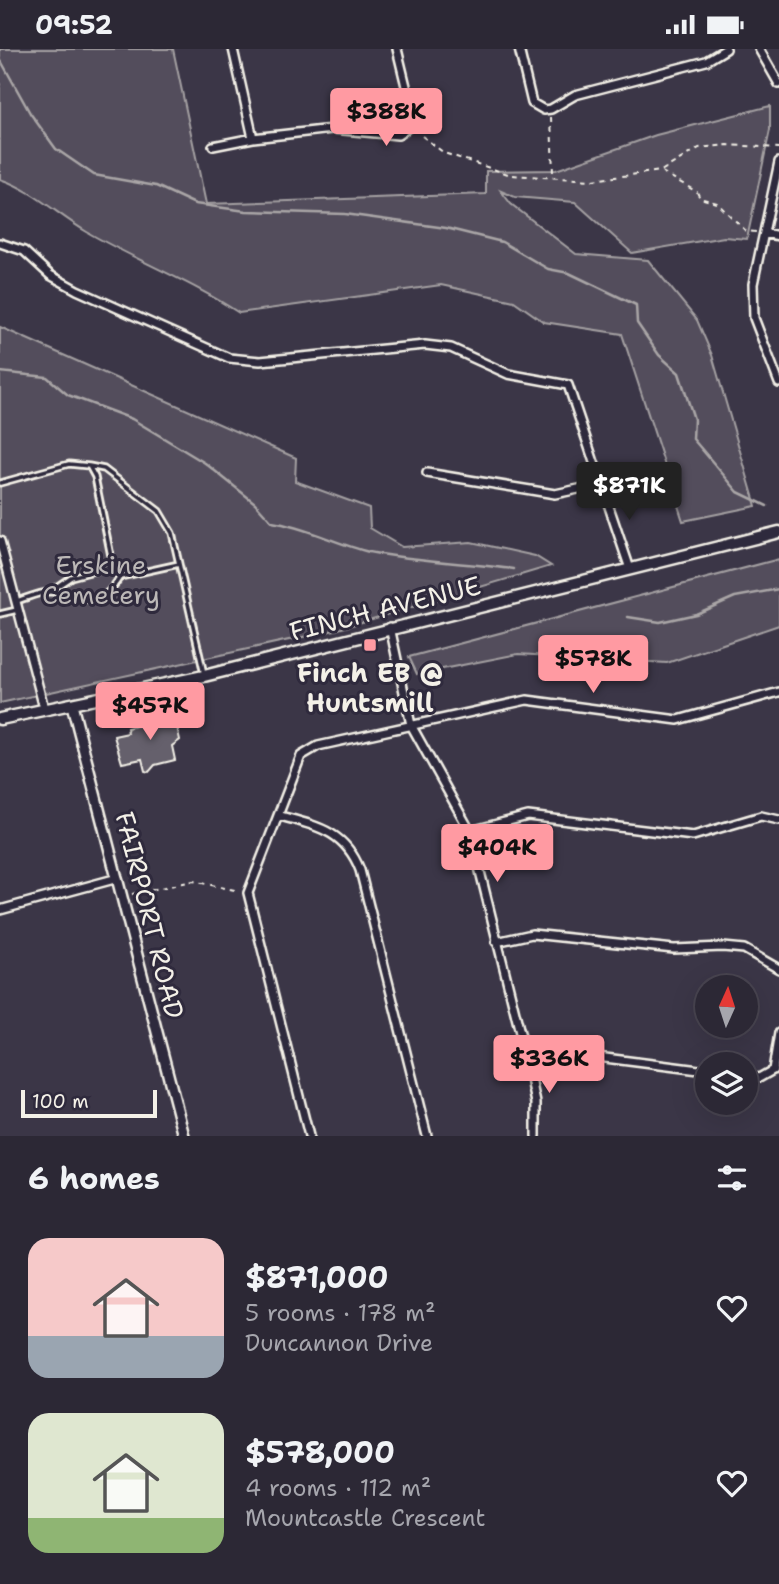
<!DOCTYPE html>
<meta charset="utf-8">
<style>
body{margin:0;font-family:"Shantell Sans",sans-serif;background:#383441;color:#f1f3f6;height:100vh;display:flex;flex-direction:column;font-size:26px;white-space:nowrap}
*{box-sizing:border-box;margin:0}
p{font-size:23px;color:#a6a6ad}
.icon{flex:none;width:38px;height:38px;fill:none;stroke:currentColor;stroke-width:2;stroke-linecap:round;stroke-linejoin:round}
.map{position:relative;height:1087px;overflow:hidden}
.details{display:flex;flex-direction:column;background:#2c2835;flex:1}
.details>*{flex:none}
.needle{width:46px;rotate:3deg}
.fabs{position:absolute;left:695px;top:926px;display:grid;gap:14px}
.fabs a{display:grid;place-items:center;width:63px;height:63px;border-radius:50%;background:#2c2835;box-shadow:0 7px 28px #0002,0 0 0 2px #484450;font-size:35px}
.scale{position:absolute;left:21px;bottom:18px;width:136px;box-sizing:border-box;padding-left:7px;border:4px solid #f4f1e8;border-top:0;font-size:19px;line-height:24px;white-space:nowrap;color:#f4f1e8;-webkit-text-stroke:5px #2f2a3d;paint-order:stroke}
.price{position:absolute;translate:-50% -60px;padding:0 16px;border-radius:7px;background:#ff9aa2;color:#111;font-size:23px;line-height:46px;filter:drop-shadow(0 2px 4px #0008)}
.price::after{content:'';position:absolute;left:50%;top:42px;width:21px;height:16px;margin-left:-10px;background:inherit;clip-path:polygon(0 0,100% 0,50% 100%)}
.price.active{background:#222;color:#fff}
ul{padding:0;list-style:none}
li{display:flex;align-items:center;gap:21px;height:175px;padding:0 28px}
li span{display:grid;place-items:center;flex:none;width:196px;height:140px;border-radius:21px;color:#555}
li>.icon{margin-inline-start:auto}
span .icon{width:84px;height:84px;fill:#fffc;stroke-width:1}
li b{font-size:30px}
h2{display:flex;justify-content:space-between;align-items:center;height:84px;padding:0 28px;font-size:30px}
.status{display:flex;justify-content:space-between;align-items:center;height:49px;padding:0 35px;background:#2c2835;direction:ltr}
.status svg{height:19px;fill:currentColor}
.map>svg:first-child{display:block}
.green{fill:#534e5c;stroke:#a4a0a2;stroke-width:2}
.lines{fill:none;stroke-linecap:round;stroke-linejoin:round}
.stream{stroke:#aaa6a7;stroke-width:2.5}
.building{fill:#65616c;stroke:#f4f1e8;stroke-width:2}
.service-casing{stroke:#f4f1e8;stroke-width:9}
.minor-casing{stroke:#f4f1e8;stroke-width:12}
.tertiary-casing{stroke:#f4f1e8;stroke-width:14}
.secondary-casing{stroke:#f4f1e8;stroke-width:15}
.path{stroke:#f4f1e8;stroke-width:2;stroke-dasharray:5 5;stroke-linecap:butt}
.service{stroke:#2f2a3d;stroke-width:3.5}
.minor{stroke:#2f2a3d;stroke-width:7}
.tertiary{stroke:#2f2a3d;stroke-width:9}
.secondary{stroke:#2f2a3d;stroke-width:10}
.poi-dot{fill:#ff9aa2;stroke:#2f2a3d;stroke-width:2.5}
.labels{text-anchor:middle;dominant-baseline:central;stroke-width:6;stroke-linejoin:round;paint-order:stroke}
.park-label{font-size:26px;fill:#bcb8b7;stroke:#2f2a3d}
.street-label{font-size:26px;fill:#f4f1e8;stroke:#2f2a3d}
.poi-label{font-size:26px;font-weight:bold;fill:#f4f1e8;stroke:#2f2a3d}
</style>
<div class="status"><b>09:52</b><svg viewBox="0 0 49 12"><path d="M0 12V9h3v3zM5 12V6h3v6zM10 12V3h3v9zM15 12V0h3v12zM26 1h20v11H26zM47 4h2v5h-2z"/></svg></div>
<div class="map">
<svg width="779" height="1087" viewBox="0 0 779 1087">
<rect width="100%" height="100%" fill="#3b3647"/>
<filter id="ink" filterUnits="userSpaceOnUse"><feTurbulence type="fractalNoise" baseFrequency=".0143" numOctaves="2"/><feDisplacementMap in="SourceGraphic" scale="14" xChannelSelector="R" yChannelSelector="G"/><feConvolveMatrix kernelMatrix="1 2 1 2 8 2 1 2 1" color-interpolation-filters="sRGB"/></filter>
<g filter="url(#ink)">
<path class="green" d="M0,0H173L206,155L486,145V122L556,121L656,86L770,57V81L747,190L724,188L632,204L575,153L515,148L501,142L511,155L576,205L648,211L697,271L712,306L756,457L683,472L622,285L544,273L514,252L441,236L239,264C191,232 137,212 87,183C58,166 33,141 0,130Z
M0,278L296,409L295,432L369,459L370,479L402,498L471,493L535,507L551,517L335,581L0,654Z
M779,510V576L667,614L518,605L417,625L409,608Z"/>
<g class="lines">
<path class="stream" d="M0,10L30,64L56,100L94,126L156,137L195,155L246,162L345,165L446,179L502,193L548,220L569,224L636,256L637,274L659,306L679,324L694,370L693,390L738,443L767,457
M0,323L47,328L68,346L132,370L205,414L255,454L272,473C306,478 336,495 369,503C416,512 467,514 514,520
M628,568L660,573L696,565L735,548L779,540"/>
</g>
<path class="building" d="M174,664L180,691L172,697L175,711L155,716L149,723L145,722L142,710L122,714L114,687L128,684L127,679L155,673V668Z"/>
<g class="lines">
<defs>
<path id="service" d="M89,417L104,420L159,462L172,484L204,625
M0,434L69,415L89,417L95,428L113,517L71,528L49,543
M113,517L120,528
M17,552C27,549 39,543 49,543C83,542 94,569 120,528L179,515
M0,565L17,561"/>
<path id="minor" d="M233,0L253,89
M519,0L532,54L544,61L551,60L575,46L706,12L726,0
M759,0L779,35
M213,97L253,89L332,80L398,86L410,77L412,62L397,0
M779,113L753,235L754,269L779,334
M764,184L779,187
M0,194L24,202L50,226L77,241L229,309L260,312L425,296L451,299L508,325L568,336L630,520
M427,424L555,445L602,435
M0,492L44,659
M390,578L411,676L470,782L529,1020L536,1054V1087
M280,767C317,777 345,782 360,821L427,1087
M470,782L528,767L693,787L761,767L779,771
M0,861L118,829
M496,893L532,885L674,900L723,898L744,900L779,920
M526,1009L558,1003L707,1022
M746,1027L759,1029L773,1021L779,984
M309,1087L248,844L301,707L318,697L527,651L678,671L779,643"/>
<path id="tertiary" d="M72,656L184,1087"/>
<path id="secondary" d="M0,670L204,627L779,483"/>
</defs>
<use href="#service" class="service-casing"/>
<use href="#minor" class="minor-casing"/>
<use href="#tertiary" class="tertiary-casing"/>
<use href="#secondary" class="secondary-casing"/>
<path class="path" d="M551,68L553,125
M422,87L444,104L511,126L592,131L661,122L699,99L728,96L779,99
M662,123L697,143L700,149L717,154L746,182L756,183
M132,845L193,832L239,842"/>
<use href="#service" class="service"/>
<use href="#minor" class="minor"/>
<use href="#tertiary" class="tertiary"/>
<use href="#secondary" class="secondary"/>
</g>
</g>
<rect class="poi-dot" x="363" y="589" width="14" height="14" rx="3.5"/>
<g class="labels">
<g class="park-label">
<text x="101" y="515">Erskine<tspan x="101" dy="30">Cemetery</tspan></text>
</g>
<g class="street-label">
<text transform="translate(385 559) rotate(-14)">FINCH AVENUE</text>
<text transform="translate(150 866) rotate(76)">FAIRPORT ROAD</text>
</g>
<g class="poi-label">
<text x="370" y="623">Finch EB @<tspan x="370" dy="30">Huntsmill</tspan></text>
</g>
</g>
</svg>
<div class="fabs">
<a><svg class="needle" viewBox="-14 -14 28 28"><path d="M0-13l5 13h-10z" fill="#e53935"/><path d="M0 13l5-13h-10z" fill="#a6a6ad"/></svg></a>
<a><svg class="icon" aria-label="layers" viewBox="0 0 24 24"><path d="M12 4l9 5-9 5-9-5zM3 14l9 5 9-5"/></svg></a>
</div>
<div class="scale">100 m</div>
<b class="price" style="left:386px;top:99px">$388K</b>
<b class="price active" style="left:629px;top:473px">$871K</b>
<b class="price" style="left:593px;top:646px">$578K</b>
<b class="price" style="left:150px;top:693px">$457K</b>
<b class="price" style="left:497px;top:835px">$404K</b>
<b class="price" style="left:549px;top:1046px">$336K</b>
</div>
<section class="details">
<h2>6 homes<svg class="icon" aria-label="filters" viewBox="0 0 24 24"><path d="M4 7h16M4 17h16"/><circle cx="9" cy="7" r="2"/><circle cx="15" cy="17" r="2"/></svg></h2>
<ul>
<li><span style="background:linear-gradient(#f6c9c9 70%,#9aa5b1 0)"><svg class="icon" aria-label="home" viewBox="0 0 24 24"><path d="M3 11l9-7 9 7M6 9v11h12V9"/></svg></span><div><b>$871,000</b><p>5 rooms · 178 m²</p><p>Duncannon Drive</p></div><svg class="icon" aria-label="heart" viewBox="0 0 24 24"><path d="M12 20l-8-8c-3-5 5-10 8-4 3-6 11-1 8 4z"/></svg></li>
<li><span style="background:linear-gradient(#dfe7d0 75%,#8fb573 0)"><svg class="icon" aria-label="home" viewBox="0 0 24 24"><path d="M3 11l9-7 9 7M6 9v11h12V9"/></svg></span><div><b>$578,000</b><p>4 rooms · 112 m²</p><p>Mountcastle Crescent</p></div><svg class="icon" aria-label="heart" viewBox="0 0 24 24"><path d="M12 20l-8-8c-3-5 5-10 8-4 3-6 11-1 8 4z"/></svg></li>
</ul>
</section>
